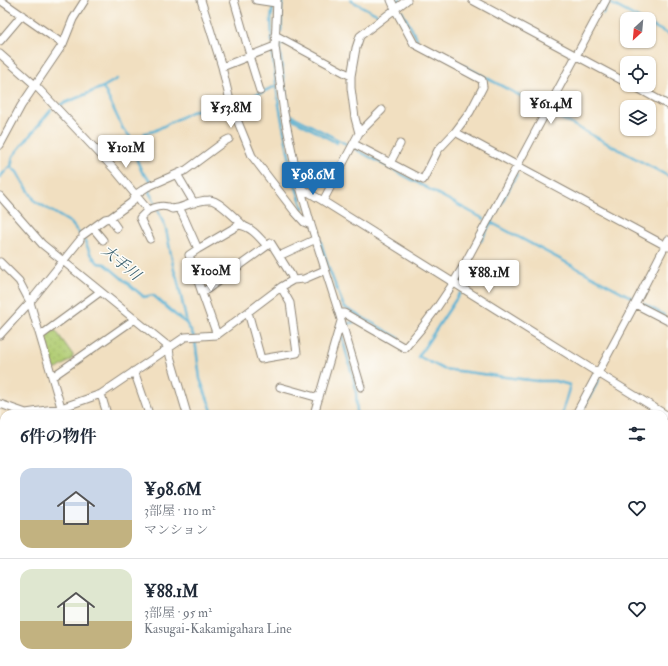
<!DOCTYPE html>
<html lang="ja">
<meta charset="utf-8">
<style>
body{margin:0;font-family:"IM FELL Double Pica","Noto Serif JP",serif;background:#f2f2f3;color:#1f2937;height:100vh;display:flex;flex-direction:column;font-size:15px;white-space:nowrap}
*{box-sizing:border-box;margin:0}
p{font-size:13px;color:#747a83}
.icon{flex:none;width:22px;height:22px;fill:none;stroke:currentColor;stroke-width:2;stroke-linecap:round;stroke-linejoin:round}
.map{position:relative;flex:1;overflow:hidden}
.drawer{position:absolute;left:0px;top:410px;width:668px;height:256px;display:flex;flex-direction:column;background:#fff;border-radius:12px 12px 0 0;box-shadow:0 1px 3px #0004}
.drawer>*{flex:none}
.needle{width:26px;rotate:206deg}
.buttons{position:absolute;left:620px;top:12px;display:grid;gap:8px}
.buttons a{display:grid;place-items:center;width:36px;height:36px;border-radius:8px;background:#fff;box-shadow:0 1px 3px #0004;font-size:20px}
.price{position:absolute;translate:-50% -34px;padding:0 9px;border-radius:4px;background:#fff;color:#222;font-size:13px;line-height:26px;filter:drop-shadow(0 1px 2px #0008)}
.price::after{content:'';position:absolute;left:50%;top:24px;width:12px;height:9px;margin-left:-6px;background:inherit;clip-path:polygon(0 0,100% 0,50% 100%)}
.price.active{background:#1f6fb2;color:#fff}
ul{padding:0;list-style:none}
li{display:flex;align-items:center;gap:12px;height:100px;padding:0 20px}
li+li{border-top:1px solid #e0e1e3}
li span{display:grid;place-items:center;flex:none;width:112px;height:80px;border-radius:12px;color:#555}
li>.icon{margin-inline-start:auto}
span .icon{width:48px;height:48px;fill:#fffc;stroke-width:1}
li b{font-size:17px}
h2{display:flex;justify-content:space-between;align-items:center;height:48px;padding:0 20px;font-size:17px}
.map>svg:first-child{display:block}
.grass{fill:url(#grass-dots);stroke:#6e7c4e}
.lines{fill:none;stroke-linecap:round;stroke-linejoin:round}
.stream{stroke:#56b1d4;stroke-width:2.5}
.minor-casing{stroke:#8e8576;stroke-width:9}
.primary-casing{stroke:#8e8576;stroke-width:13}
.minor{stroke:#fff;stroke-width:7}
.primary{stroke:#fff;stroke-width:11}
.labels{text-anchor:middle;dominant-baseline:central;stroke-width:3;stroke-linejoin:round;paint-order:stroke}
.water-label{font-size:15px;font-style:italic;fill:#3c616f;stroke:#fdfcf7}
</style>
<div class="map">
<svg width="668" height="666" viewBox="0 0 668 666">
<defs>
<pattern id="grass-dots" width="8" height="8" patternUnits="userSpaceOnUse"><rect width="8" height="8" fill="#b0cc72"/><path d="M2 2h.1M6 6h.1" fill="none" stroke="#98af63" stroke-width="1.8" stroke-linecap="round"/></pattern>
</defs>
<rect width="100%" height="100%" fill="#fdfcf7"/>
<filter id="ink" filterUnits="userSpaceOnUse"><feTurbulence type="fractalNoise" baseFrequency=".025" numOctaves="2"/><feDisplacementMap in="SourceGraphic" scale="8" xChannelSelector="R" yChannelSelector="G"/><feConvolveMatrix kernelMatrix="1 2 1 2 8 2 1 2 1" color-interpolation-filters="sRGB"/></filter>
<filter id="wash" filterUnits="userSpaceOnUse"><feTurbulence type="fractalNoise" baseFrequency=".012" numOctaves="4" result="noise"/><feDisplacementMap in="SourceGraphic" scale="16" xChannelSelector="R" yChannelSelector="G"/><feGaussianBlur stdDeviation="0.9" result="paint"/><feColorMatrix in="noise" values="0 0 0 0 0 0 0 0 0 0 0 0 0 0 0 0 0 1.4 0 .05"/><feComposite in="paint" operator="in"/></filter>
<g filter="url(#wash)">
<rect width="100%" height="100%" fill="#f1dfc0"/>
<path class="grass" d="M52,330L56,331L73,355L72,359L57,369L53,368L44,338L46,335Z
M68,662H255V666H64Z"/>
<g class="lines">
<path class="stream" d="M350,0L380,16L389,9L391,6
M395,0L398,2L400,0
M610,3L640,19
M402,11L417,39
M603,14L610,0
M649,24L668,34
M281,31L282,0
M272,42L271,19L273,6
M285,44L283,43L279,46L289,117L337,143
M427,46L543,108
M272,52L278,99L282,121L294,181L303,208
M103,87L107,95L123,129L139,146L136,158L142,172L151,181L149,192L156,204
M234,104L276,86
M58,106L103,87L117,79
M551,113L668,176
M291,115L348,145
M291,129L297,158L305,187
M139,146L145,133L154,131L191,112L196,110H217L230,106
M355,149L484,219
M11,167L13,156L51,110
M0,177L8,168L11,167L17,172L35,201L71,223L85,241L90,253L98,263L105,264L144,297L153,295L179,318L186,323L191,331L195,340L200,379L212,411V414
M308,200L329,269L344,307L399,338
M158,210L166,229L174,270L177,278L186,319V322
M492,223L633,298
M481,241L517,174
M462,285L461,284L460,280L467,267
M644,304L664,315
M347,324L354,322
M341,333L356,389L357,414
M418,357L460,293
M420,357L443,369L537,381H555L570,385L562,414
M580,414L599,380
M0,467V477
M664,471L668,473
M0,489L4,502
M664,579L667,573
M664,627L668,629
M261,662V666
M519,662L526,666"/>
</g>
</g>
<g filter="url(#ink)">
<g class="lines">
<defs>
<path id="minor" d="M0,0L63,44
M201,0L222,67L231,105L252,156L295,212L304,222L311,225
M234,0L250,55V59L260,91
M256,0L276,3
M277,0L275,46L284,113L297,176L311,225L339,313L361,387
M472,0L627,83
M275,35L351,76
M0,41L22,15
M0,54L35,85L115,170L148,210C156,207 164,204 172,209L178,208L182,213L198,249
M222,67L275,46
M632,85L668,105
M455,132L668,247
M359,133L382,110
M354,144L423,180L438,150L455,132L470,112L483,87L482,80L414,44L395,9L391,0
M0,145L21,106L63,44L73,19L85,0
M390,163L400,144
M177,174L194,203
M301,188L323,201L598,373L668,416
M0,196L42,244L169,347L170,356L187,414
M323,201L359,133L355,118L351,88V76L356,48L360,36L407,0
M178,208C188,205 198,200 209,200C218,199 236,219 244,226
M148,210L140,218L150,239
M110,218L117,228
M93,228L103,240
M83,235L105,219L110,218L132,202L135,195L147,187L186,170L225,141L229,139
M279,256L316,239
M0,262L19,281L30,302L63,414
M202,293L271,243L291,275L293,280
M635,304L668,321
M248,312L261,359L297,353L290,303L281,287
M339,313H344L405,348C428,322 447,295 464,265L606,0
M0,335L30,302L80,240
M217,335L202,293L189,255L198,249L239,225C252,227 259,237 267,246
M40,336L100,292
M134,371L149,414
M52,377L135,319
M280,387L319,398
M101,394L107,414
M0,404L26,413L61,408L101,394L185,337L217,335L248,312L281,287L293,280L304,279L325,270
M314,414L341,321
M576,414L635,304L668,240
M664,527L668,529
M664,572L668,564
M650,662L658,666
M267,666V662
M330,666L331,662
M392,666L393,662
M440,666L442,662
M630,666L632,662"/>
<path id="primary" d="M48,666L53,662"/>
</defs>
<use href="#minor" class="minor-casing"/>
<use href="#primary" class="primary-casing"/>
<use href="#minor" class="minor"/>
<use href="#primary" class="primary"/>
</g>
</g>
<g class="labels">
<g class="water-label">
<text transform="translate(121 263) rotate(40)">大手川</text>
</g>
</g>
</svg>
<div class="buttons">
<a><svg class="needle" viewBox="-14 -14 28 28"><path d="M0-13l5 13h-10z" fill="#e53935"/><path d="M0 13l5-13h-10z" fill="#747a83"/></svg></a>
<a><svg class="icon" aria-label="locate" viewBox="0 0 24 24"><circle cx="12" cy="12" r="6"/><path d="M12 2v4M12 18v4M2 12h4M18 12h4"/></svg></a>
<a><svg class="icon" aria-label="layers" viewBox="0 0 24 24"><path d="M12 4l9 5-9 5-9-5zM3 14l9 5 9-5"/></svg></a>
</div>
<b class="price" style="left:551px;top:125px">¥61.4M</b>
<b class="price" style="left:231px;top:129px">¥53.8M</b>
<b class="price" style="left:126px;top:169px">¥101M</b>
<b class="price active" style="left:313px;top:196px">¥98.6M</b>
<b class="price" style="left:211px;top:292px">¥100M</b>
<b class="price" style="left:489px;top:294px">¥88.1M</b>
<section class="drawer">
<h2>6件の物件<svg class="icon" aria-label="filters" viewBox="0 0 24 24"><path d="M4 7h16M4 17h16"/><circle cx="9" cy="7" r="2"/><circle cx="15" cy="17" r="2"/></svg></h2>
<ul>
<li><span style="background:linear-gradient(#c9d6e8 65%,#c2b280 0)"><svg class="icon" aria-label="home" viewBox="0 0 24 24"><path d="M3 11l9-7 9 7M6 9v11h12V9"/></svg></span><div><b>¥98.6M</b><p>3部屋 · 110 m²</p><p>マンション</p></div><svg class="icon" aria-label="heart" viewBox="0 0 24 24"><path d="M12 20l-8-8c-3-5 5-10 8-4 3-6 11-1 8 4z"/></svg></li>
<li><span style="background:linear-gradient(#dfe7d0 65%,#c2b280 0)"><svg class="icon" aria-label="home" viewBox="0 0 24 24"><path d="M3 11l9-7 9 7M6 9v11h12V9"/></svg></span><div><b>¥88.1M</b><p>3部屋 · 95 m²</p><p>Kasugai-Kakamigahara Line</p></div><svg class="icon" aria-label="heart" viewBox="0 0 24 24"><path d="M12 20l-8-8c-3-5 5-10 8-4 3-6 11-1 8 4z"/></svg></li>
</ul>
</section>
</div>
